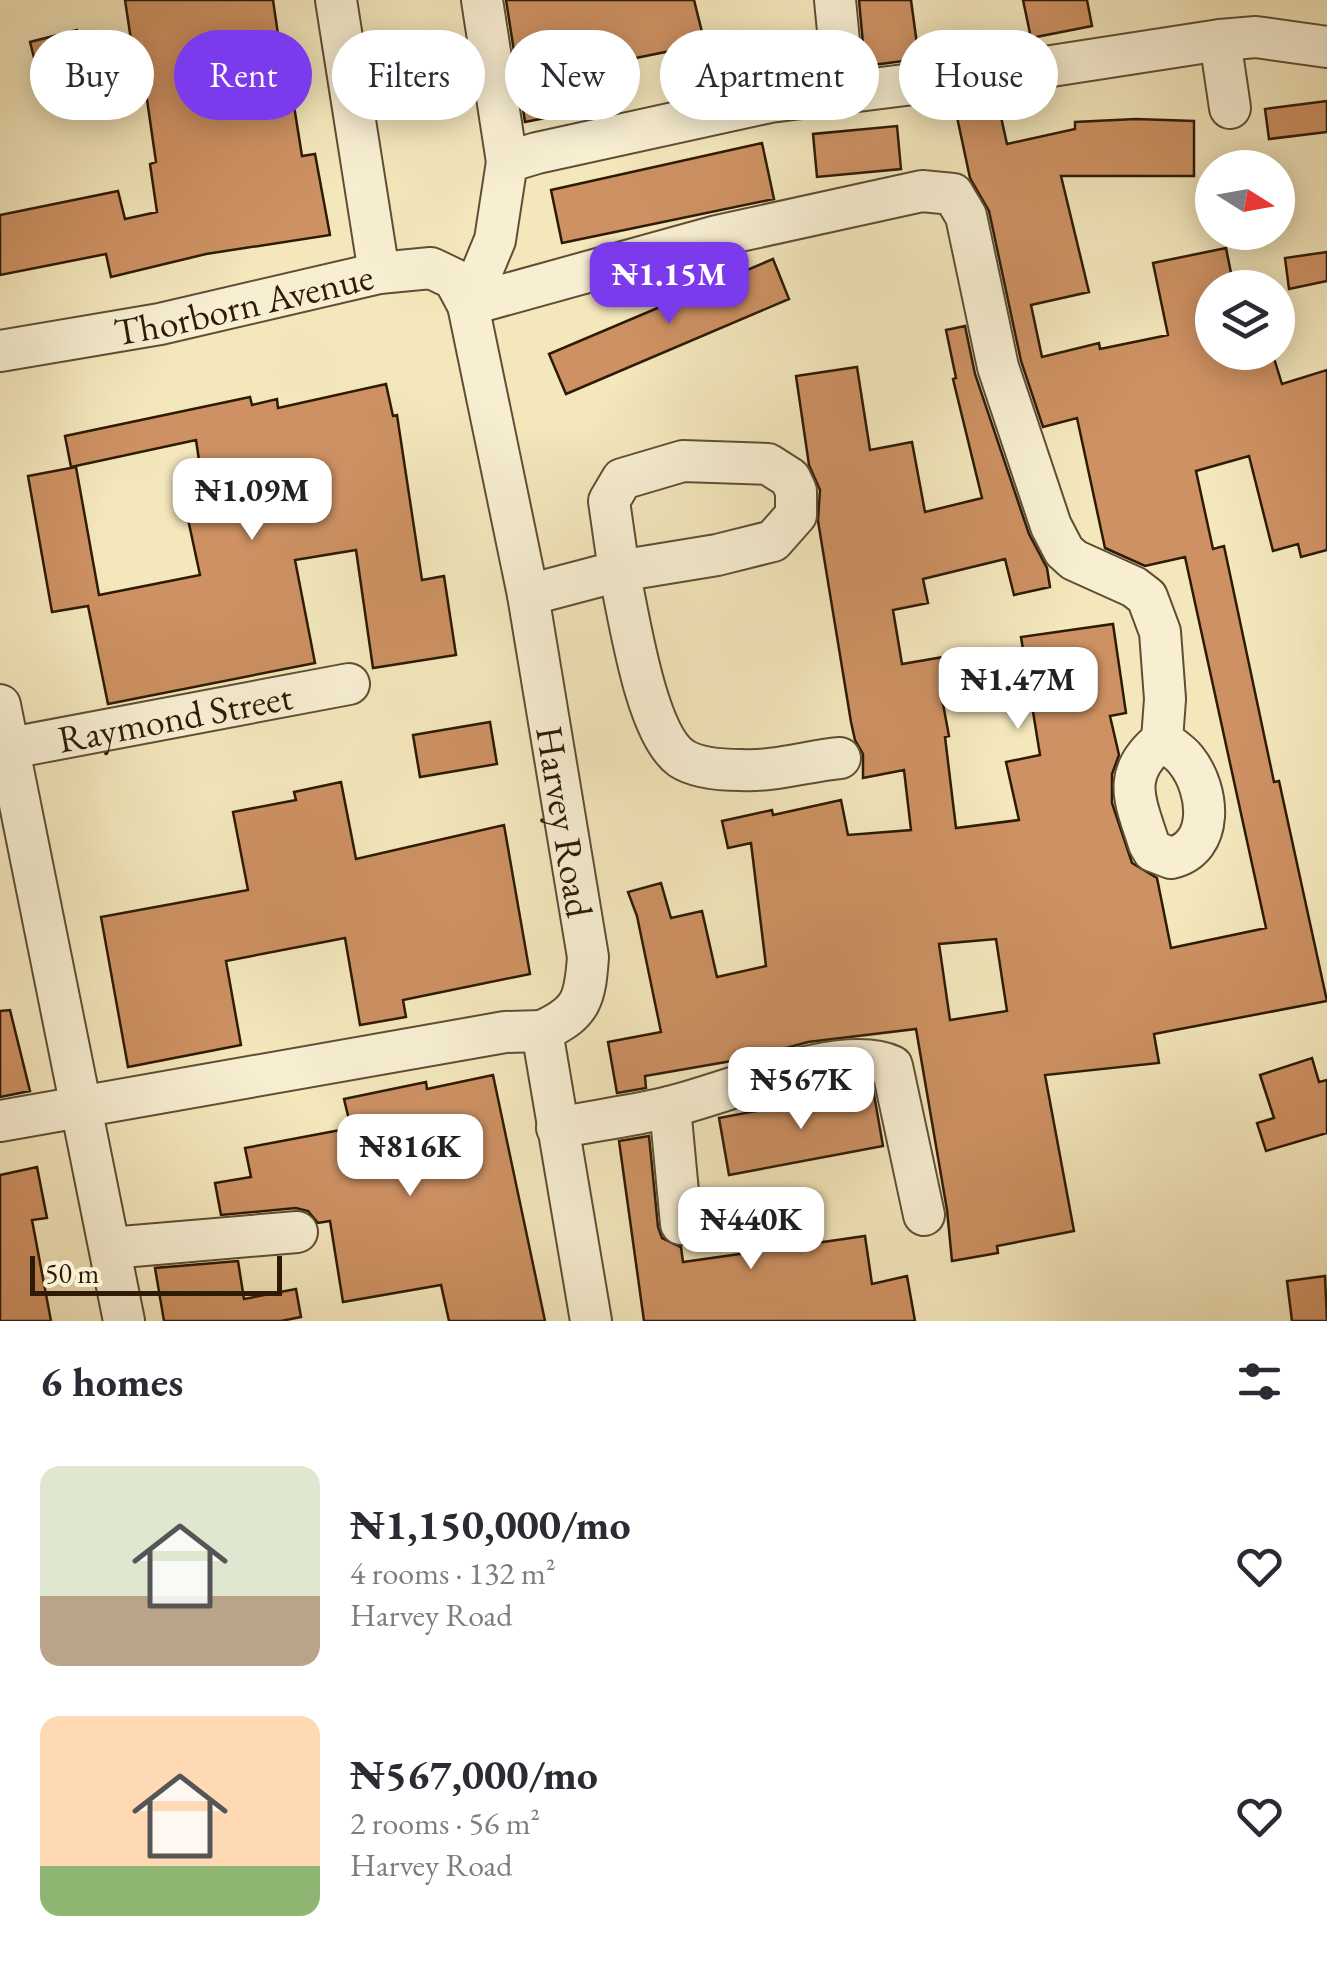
<!DOCTYPE html>
<meta charset="utf-8">
<style>
body{margin:0;font-family:"EB Garamond",serif;background:#f7f7f7;color:#2b2b33;height:100vh;display:flex;flex-direction:column;font-size:38px;white-space:nowrap}
*{box-sizing:border-box;margin:0}
p{font-size:32px;color:#7c7c81}
.icon{flex:none;width:55px;height:55px;fill:none;stroke:currentColor;stroke-width:2;stroke-linecap:round;stroke-linejoin:round}
.map{position:relative;height:1321px;overflow:hidden}
.details{display:flex;flex-direction:column;background:#fff;flex:1}
.details>*{flex:none}
.hud{position:absolute;left:30px;top:30px;width:1268px;height:90px;display:flex;gap:20px}
.needle{width:65px;rotate:101deg}
.fabs{position:absolute;left:1195px;top:150px;display:grid;gap:20px}
.fabs a{display:grid;place-items:center;width:100px;height:100px;border-radius:50%;background:#fff;box-shadow:0 5px 25px #0003;font-size:50px}
.scale{position:absolute;left:30px;bottom:25px;width:252px;box-sizing:border-box;padding-left:10px;border:5px solid #2d1b06;border-top:0;font-size:28px;line-height:35px;white-space:nowrap;color:#2d1b06;-webkit-text-stroke:8px #f8efd3;paint-order:stroke}
.price{position:absolute;translate:-50% -85px;padding:0 22px;border-radius:20px;background:#fff;color:#222;font-size:32px;line-height:65px;filter:drop-shadow(0 2px 5px #0008)}
.price::after{content:'';position:absolute;left:50%;top:60px;width:30px;height:22px;margin-left:-15px;background:inherit;clip-path:polygon(0 0,100% 0,50% 100%)}
.price.on{background:#7c3aed;color:#fff}
ul{padding:0;list-style:none}
li{display:flex;align-items:center;gap:30px;height:250px;padding:0 40px}
li span{display:grid;place-items:center;flex:none;width:280px;height:200px;border-radius:20px;color:#555}
li>.icon{margin-inline-start:auto}
span .icon{width:120px;height:120px;fill:#fffc;stroke-width:1}
li b{font-size:42px}
h2{display:flex;justify-content:space-between;align-items:center;height:120px;padding:0 40px;font-size:42px}
.chip{padding:0 35px;border-radius:45px;background:#fff;box-shadow:0 5px 25px #0003;font-size:35px;line-height:90px}
.chip.on{background:#7c3aed;color:#fff}
.map>svg:first-child{display:block}
.building{fill:#cd9163;stroke:#2d1b06;stroke-width:2.5;fill-rule:evenodd}
.lines{fill:none;stroke-linecap:round;stroke-linejoin:round}
.minor-casing{stroke:#5f4e34;stroke-width:44}
.minor{stroke:#f8efd3;stroke-width:40}
.labels{text-anchor:middle;dominant-baseline:central;stroke-width:8;stroke-linejoin:round;paint-order:stroke}
.street-label{font-size:38px;fill:#2d1b06;stroke:#f8efd3}
</style>
<div class="map">
<svg width="1327" height="1321" viewBox="0 0 1327 1321">
<rect width="100%" height="100%" fill="#f4e7bc"/>
<filter id="stains"><feTurbulence type="fractalNoise" baseFrequency=".002" numOctaves="4"/><feColorMatrix values="0 0 0 0 .2 0 0 0 0 .09 0 0 0 0 .02 0 0 0 .5 -.17"/></filter>
<radialGradient id="worn" r=".72"><stop offset=".6" stop-color="#630" stop-opacity="0"/><stop offset="1" stop-color="#630" stop-opacity=".3"/></radialGradient>
<path class="building" d="M125,0H273L282,62H287L302,156L315,154L330,235L206,254L111,277L106,254L0,275V215L118,191L125,219L157,212L150,164L156,162L143,72L136,73Z
M506,0H694L705,44L621,61L622,66L569,76L575,112L525,122Z
M859,0H911L919,59L865,66Z
M1023,0H1087L1092,26L1031,38Z
M77,30L92,89L45,101L30,42Z
M1327,101V132L1269,139L1265,109Z
M999,108L1007,144L1075,129V122L1136,119L1194,121V176H1061L1089,292L1031,305L1042,357L1099,343L1100,349L1168,335L1153,263L1226,248L1234,288H1212V352H1272L1282,384L1327,370V550L1301,557L1298,544L1273,551L1249,456L1196,471L1213,549L1224,546L1274,782L1279,781L1327,1001L1154,1034L1159,1063L1045,1075L1074,1231L997,1246L998,1253L952,1261L947,1210L916,1029L808,1042L749,1058L645,1076L646,1088L617,1093L608,1042L661,1032L637,916L628,892L661,883L671,918L702,911L717,977L766,966L751,843L728,848L722,821L772,810L773,815L841,800L848,835L911,830L904,770L863,778V754L855,740L851,722L818,521L820,490L809,465L796,376L857,367L870,450L912,442L925,512L982,498L953,379L956,378L946,330L965,326L975,374L1029,534L1047,568L1050,587L1014,595L1005,559L923,579L928,603L893,610L902,664L955,655L961,689L941,693L949,736L945,737L956,828L1019,820L1006,762L1040,755L1021,637L1113,624L1126,713L1110,716L1119,755L1112,774V803L1132,863L1157,878L1171,948L1266,928L1185,557L1145,566L1105,548L1077,418L1043,427L1021,361L989,211L970,178L957,117ZM996,939L1007,1011L950,1020L939,944Z
M897,126L901,169L817,177L813,134Z
M762,143L774,199L562,243L551,190Z
M1327,252V281L1289,289L1285,258Z
M773,259L789,299L566,394L549,354Z
M386,384L393,416L397,415L422,580L444,576L456,655L373,668L356,550L295,560L315,663L108,704L88,606L52,612L28,476L76,467L99,595L200,575L185,505L205,501L196,440L71,467L65,436L250,397L252,405L277,399L278,408Z
M490,722L497,764L420,777L413,735Z
M341,782L356,859L504,825L530,974L403,1000L406,1017L360,1025L345,938L226,961L241,1045L128,1067L101,917L248,890L233,812L296,800L294,792Z
M10,1010L30,1091L0,1097V1011Z
M1312,1058L1319,1082L1327,1080V1133L1266,1151L1257,1123L1274,1118L1260,1075Z
M493,1075L545,1321H449L441,1285L343,1302L330,1221L318,1223L308,1211L296,1208L221,1215L215,1183L251,1177L245,1148L351,1128L344,1099L426,1082L427,1089Z
M873,1089L883,1146L729,1175L719,1118Z
M649,1136L658,1227L662,1238L681,1247L683,1262L865,1236L872,1284L907,1276L915,1321H644L619,1141Z
M37,1167L47,1218L32,1220L51,1321H0V1175Z
M238,1261L244,1299L296,1289L301,1317L281,1321H164L155,1268Z
M1325,1276L1327,1321H1292L1287,1281Z"/>
<g class="lines">
<defs>
<g id="minor">
<path d="M336,0L379,273"/>
<path d="M482,0L507,162"/>
<path d="M835,0L844,93"/>
<path d="M1220,40L1230,108"/>
<path d="M468,305L717,236L922,191L953,194L966,216L998,367L1051,526L1064,551L1074,560L1134,587L1147,597L1160,632L1165,699L1162,740C1120,774 1135,800 1149,844L1153,851L1171,858C1215,848 1210,790 1186,760C1180,752 1170,746 1162,740"/>
<path d="M468,305L495,240L507,162L537,153L770,102L1032,69L1220,40L1256,37L1327,47"/>
<path id="s1" d="M0,351L160,324L379,273L431,268L454,279L468,305L528,595L588,957C585,999 582,1013 542,1031L591,1321"/>
<path d="M528,595L619,571L609,501L622,479L683,461L768,464L790,478L796,491V515L773,541L717,555L619,571C629,615 645,732 681,758C696,768 723,770 741,770C773,772 808,761 840,758"/>
<path d="M0,705L124,1321"/>
<path id="s2" d="M0,750L349,684"/>
<path d="M670,1107L681,1224"/>
<path d="M0,1121L505,1032L542,1031"/>
<path d="M557,1128C593,1121 630,1116 665,1108C720,1096 841,1042 892,1066L924,1215"/>
<path d="M110,1248L297,1232"/>
</g>
</defs>
<use href="#minor" class="minor-casing"/>
<use href="#minor" class="minor"/>
</g>
<g class="labels">
<g class="street-label">
<text stroke="none"><textPath href="#s1" startOffset="248">Thorborn Avenue</textPath></text>
<text stroke="none"><textPath href="#s2" startOffset="178">Raymond Street</textPath></text>
<text stroke="none"><textPath href="#s1" startOffset="1020">Harvey Road</textPath></text>
</g>
</g>
<rect width="100%" height="100%" filter="url(#stains)"/>
<rect width="100%" height="100%" fill="url(#worn)"/>
</svg>
<div class="fabs">
<a><svg class="needle" viewBox="-14 -14 28 28"><path d="M0-13l5 13h-10z" fill="#e53935"/><path d="M0 13l5-13h-10z" fill="#7c7c81"/></svg></a>
<a><svg class="icon" aria-label="layers" viewBox="0 0 24 24"><path d="M12 4l9 5-9 5-9-5zM3 14l9 5 9-5"/></svg></a>
</div>
<div class="scale">50 m</div>
<b class="price on" style="left:669px;top:327px">₦1.15M</b>
<b class="price" style="left:252px;top:543px">₦1.09M</b>
<b class="price" style="left:1018px;top:732px">₦1.47M</b>
<b class="price" style="left:801px;top:1132px">₦567K</b>
<b class="price" style="left:410px;top:1199px">₦816K</b>
<b class="price" style="left:751px;top:1272px">₦440K</b>
<div class="hud">
<a class="chip">Buy</a>
<a class="chip on">Rent</a>
<a class="chip">Filters</a>
<a class="chip">New</a>
<a class="chip">Apartment</a>
<a class="chip">House</a>
</div>
</div>
<section class="details">
<h2>6 homes<svg class="icon" aria-label="filters" viewBox="0 0 24 24"><path d="M4 7h16M4 17h16"/><circle cx="9" cy="7" r="2"/><circle cx="15" cy="17" r="2"/></svg></h2>
<ul>
<li><span style="background:linear-gradient(#dfe7d0 65%,#b9a48a 0)"><svg class="icon" aria-label="home" viewBox="0 0 24 24"><path d="M3 11l9-7 9 7M6 9v11h12V9"/></svg></span><div><b>₦1,150,000/mo</b><p>4 rooms · 132 m²</p><p>Harvey Road</p></div><svg class="icon" aria-label="heart" viewBox="0 0 24 24"><path d="M12 20l-8-8c-3-5 5-10 8-4 3-6 11-1 8 4z"/></svg></li>
<li><span style="background:linear-gradient(#ffd9b3 75%,#8fb573 0)"><svg class="icon" aria-label="home" viewBox="0 0 24 24"><path d="M3 11l9-7 9 7M6 9v11h12V9"/></svg></span><div><b>₦567,000/mo</b><p>2 rooms · 56 m²</p><p>Harvey Road</p></div><svg class="icon" aria-label="heart" viewBox="0 0 24 24"><path d="M12 20l-8-8c-3-5 5-10 8-4 3-6 11-1 8 4z"/></svg></li>
</ul>
</section>
